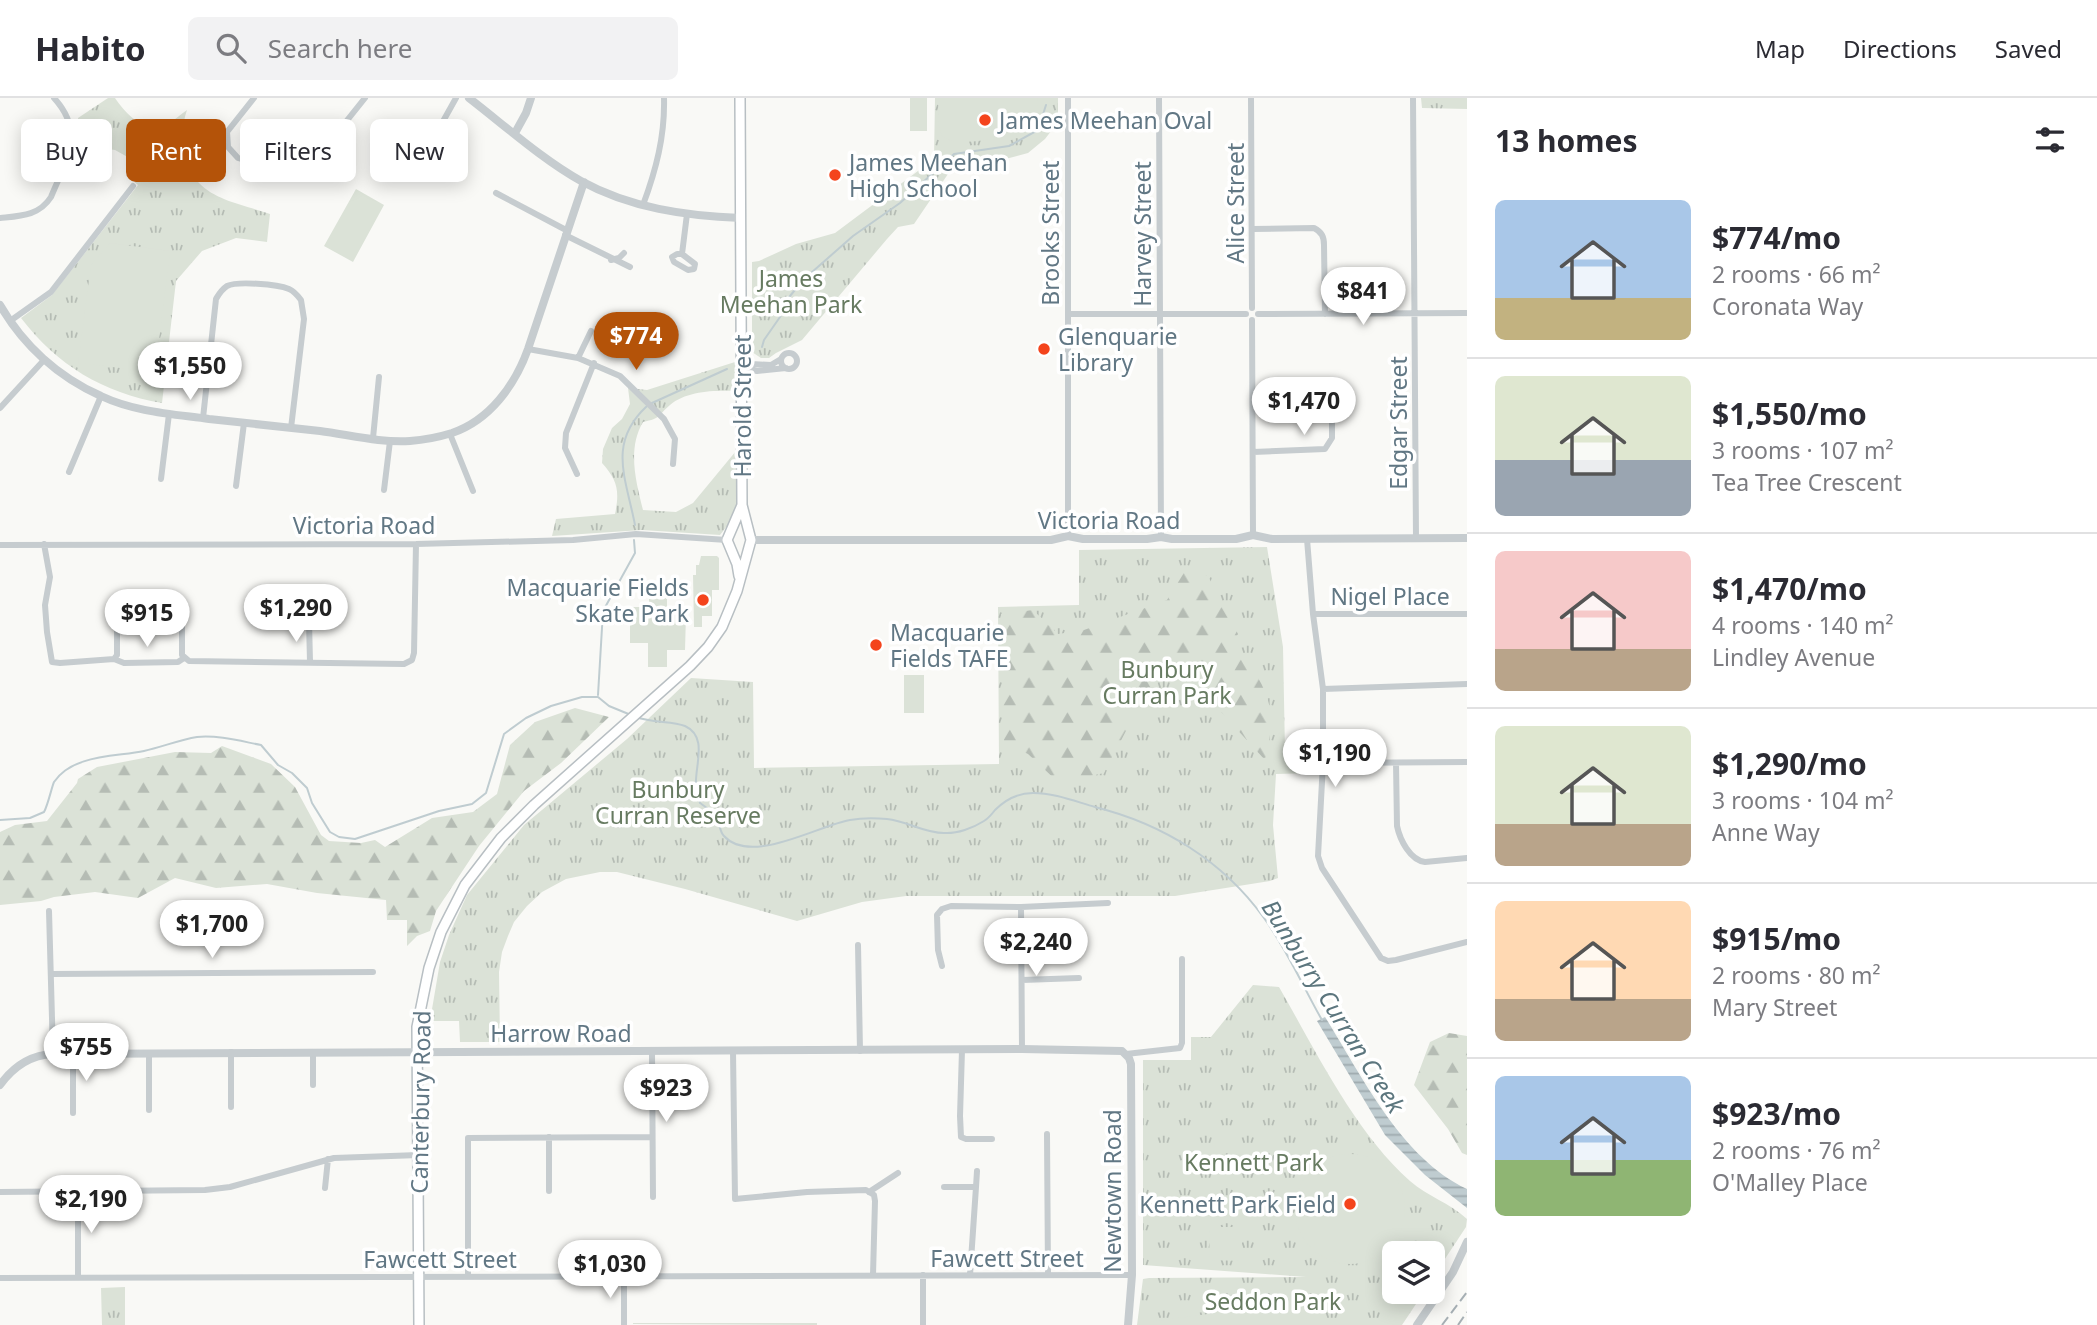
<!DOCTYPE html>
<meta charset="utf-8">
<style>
body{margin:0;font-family:"Noto Sans",sans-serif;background:#f2f2f3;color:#2b2b33;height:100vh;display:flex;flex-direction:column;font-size:26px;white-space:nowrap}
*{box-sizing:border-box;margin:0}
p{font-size:23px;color:#7c7c81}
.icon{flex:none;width:38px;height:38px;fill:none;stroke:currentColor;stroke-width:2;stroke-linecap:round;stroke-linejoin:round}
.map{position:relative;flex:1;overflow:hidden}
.panel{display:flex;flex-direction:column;background:#fff;width:630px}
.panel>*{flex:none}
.banner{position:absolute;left:21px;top:21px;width:665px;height:63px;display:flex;gap:14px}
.fabs{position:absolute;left:1382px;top:1143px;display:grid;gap:14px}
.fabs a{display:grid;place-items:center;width:63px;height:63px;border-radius:10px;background:#fff;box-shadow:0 4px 18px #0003;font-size:35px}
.price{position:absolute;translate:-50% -60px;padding:0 16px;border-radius:24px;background:#fff;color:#222;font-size:23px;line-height:46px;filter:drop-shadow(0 2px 4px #0008)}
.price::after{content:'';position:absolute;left:50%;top:42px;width:21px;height:16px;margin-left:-10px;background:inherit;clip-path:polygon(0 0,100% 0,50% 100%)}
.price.on{background:#b45309;color:#fff}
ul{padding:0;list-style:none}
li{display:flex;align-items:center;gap:21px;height:175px;padding:0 28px}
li+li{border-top:2px solid #e1e1e2}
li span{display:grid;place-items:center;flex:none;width:196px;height:140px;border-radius:10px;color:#555}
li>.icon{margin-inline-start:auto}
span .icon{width:84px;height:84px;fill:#fffc;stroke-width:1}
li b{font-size:30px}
h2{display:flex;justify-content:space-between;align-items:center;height:84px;padding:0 28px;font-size:30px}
.tag{padding:0 24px;border-radius:10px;background:#fff;box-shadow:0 4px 18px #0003;font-size:24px;line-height:63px}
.tag.on{background:#b45309;color:#fff}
header{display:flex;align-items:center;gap:42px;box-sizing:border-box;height:98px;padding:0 35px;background:#fff;border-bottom:2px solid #e1e1e2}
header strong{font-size:33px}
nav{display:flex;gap:38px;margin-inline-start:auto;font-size:24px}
.search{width:490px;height:63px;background:#f2f2f3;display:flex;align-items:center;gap:18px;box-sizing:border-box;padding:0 24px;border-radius:10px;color:#7c7c81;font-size:26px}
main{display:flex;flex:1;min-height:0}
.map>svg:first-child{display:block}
.grass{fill:url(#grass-tufts)}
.forest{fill:url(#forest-firs)}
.pitch{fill:#dbe2d7}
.water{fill:url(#water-rules)}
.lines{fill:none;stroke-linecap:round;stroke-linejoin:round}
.stream{stroke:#bfccd0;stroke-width:2}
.secondary-casing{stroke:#b8bfc3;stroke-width:12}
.minor{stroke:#c6cccf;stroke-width:6}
.tertiary{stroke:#c6cccf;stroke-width:8}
.secondary{stroke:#fff;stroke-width:9}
.rail{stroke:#a6afb4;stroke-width:2;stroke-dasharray:10 5;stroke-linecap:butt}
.poi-dot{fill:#f4441c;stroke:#fff;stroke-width:2.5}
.labels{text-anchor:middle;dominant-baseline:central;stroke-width:7;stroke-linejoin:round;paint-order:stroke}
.poi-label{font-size:23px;fill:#617784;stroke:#fff;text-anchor:start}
.street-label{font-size:23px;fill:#617784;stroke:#fff}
.park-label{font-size:23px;fill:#677b61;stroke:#fff}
.water-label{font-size:24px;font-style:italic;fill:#5c767e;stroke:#fff}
</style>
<header>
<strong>Habito</strong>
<div class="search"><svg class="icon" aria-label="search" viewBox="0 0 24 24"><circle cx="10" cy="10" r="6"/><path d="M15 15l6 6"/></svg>Search here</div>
<nav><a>Map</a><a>Directions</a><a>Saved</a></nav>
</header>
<main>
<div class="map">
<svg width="1467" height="1227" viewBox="0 0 1467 1227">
<defs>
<pattern id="grass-tufts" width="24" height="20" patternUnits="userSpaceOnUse" patternTransform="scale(1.75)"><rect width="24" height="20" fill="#dbe2d7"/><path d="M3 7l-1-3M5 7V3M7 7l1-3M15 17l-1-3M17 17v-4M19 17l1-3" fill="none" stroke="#b5bcb4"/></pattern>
<pattern id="forest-firs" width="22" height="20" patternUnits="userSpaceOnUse" patternTransform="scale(1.75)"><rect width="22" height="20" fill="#dbe2d7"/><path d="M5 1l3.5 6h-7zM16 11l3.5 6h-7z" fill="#b5bcb4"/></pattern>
<pattern id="water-rules" width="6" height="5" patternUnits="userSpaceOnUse" patternTransform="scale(1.75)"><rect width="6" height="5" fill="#bfccd0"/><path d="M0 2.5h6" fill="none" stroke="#9faaae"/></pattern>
</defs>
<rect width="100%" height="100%" fill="#f9f9f6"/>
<path class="grass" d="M108,0H115C125,15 142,33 162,28C170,26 180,17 187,12C179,34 182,67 199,85C216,103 248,108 270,116L267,144L236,140L202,153L176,183L162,305C103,295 57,267 21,220L52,197L138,87L132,82L142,67L115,52L79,47L78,20Z
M935,0H1058V24L1045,41L1028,55L948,76L914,126L898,129L887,141L802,242L776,255L769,260H761L752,254V164L759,163L796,146L835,135L934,61Z
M1421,0H1467V11L1422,10Z
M735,264V293C715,292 686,293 670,307C657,318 662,320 643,324C627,351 636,384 643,412L676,414L693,405L736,353L738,414L720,437L642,432L552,438L556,421L615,416C620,392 617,382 602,365L603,351L612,330L622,321L630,306L628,290L647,292Z
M1267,449L1283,549L1285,654H1317L1316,675L1276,676L1273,727L1278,780L1270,783L1175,798H906L862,804L797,823L685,791L617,774H600L566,781L542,794L527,808L514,824L508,838L502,854L499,874L500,944H460L459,923H430L440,864L449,837L467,797L524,727L627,641L691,580L753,584L754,670L999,666L998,509L1079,507V452Z
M1253,887L1279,889C1316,953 1354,1033 1410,1083C1428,1099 1449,1104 1467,1121L1466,1129L1433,1179V1155H1395V1194H1424L1402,1227H1137L1143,1181L1149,1180L1306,1179L1143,1167V962H1191V939H1211Z
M125,1189V1227H102L101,1190Z
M817,1225V1227L633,1226V1225Z"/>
<path class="forest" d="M1187,470L1208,478L1238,536L1232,546C1253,568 1274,598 1271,629C1270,640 1267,651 1265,662L1200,591L1180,566L1166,571L1140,606L1104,675L1059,685L1028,656L1004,644L1001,516L1033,512L1058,536L1084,532L1167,502Z
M575,610L609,619L561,665L524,693L479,748L436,813L430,833L417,838L407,848V822H387L386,802L317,795L267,786L216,790L175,780L138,800L95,794L54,799L41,803L0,807V734L15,727L47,723L77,685L78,681L97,669L175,654L211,655L222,648L271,666L295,689L321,737L329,743L361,745L375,742L385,749L432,720L473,714L497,696L510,647L535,624Z
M1449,935L1467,938V1057L1462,1055L1448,1031L1414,987L1430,944Z"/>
<path class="pitch" d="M910,0H927V33H910Z
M938,0H1038C1038,13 1031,27 1020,34C1008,40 965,46 952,43C949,42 945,39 942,38L939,29Z
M356,91L384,107L353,164L324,148Z
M110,145L170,153L155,274L78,265L91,167Z
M701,458H717L719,460V492H712V518H702V529H694L693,477H696V467H699Z
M649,497H667V516L686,517L685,552H667V569H648V545H630V509H649Z
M904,577H924V615H904Z
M1295 1111a55 55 0 1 1 110 0a55 55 0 1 1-110 0Z
M1210,1129H1242V1163L1209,1162Z
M1304,1203L1307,1227H1149V1224Z"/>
<path class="water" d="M1325,919C1362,978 1401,1060 1467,1091V1110L1425,1077L1385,1037L1317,923Z"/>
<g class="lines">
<path class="stream" d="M762,249L764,242L780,219L790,198L803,182L853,138L900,105L954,56L1009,48L1038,32L1046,7
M652,305L727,271
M635,427C626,380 607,345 647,308
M598,597L603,513L635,455L634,442
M636,619C652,625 672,623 685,628C709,639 694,669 696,689C696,694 699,700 700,705C707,710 715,715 718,723C720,728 720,734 724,738C751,768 819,727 850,722C861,720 876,720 887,721C907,723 924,735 944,735C957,736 973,730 984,723C989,720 992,716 995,712C1006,701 1018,695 1033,695C1054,695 1074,703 1095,709C1163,726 1223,763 1264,820C1287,851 1303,889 1322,922
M0,722L30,720L44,714C48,707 52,688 54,684C73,656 116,659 144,653C162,649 179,642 197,639C218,637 240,643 261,647L278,667L292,675L307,690L312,705L330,734L339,739L355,741L439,713L472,706L486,695L504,636L526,620L551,608L582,599H598L609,608L631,617"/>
<defs>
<path id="secondary" d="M739,478L737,466L727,442L742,407
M419,1227L417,929L429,870L441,834L465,787L501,740L534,707L690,568L708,549L722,529L737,493L751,442L742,407L740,0"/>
</defs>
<use href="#secondary" class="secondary-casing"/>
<path class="minor" d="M254,0L227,34L228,49L238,60L294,77L309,70L365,0
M1068,0V438
M1159,0L1161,439
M1251,0L1252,210
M1413,0L1416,441
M427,52L456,0
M496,95L566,132
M643,107C656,72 665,38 664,0
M0,120C20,118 39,118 51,99C66,62 86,35 54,0
M1253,131L1314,130C1322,134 1324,139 1324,147L1325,216
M565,137L630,169
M677,156H682L695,166L694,171L688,172L674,164L672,159Z
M682,156L687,116
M611,162L619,160L624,155
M1068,216H1246
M1258,216L1467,215
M1252,222L1253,437
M10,223L51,194L133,88
M528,251L578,260L620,278L664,321L675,341L673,366
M781 263a8 8 0 1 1 16 0a8 8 0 1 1-16 0Z
M742,256L751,266L771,267L781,261
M578,260L591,233
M741,269L757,273L786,270
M0,310L44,262
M203,320L216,201C219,196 221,192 227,188C237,183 277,186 289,191C294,193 298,198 301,202L304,221L291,330
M450,336L473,393
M373,340L379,279
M1253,354L1325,351L1332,340V302
M69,374L101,298
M577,376L565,350L566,335L594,265
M161,381L169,316
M236,388L244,325
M384,392L390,343
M1307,441L1313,516L1323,591V665L1318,758L1322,770L1381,860L1388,863L1396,862L1467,844
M44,446L50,479L45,507L47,534L52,564L60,565L114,561L124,565L178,564L184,560
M0,447L416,446L573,442L636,436L727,442
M1313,516H1467
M182,517V557L189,563L404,566L412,562L414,555L416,446
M301,518L309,523L310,564
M114,561L117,557V517
M1323,591L1467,586
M1323,665L1467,664
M1396,665L1397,728C1400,742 1410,762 1425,764L1467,760
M1021,809L1022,951
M49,813L53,956
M858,847L860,953
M942,868L938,852L937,817L942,811L951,808L1021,809L1108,805
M51,876L373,874
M1022,882L1079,880
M962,952L960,1018L961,1039L966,1041H992
M733,953L735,1101L807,1094L866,1092L874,1097L875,1103L873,1177
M313,954V987
M652,954L653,1099
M149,955V1012
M73,956V1015
M1126,956L1180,950L1182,945V861
M231,1009V954
M1047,1036L1048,1177
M944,1089H976L970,1177
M976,1089L977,1073
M325,1090L328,1061
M549,1093V1039
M0,1094L205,1092L230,1089L334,1060L419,1057
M869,1094L898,1075
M624,1178V1227
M468,1179V1040L652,1039
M0,1180L1132,1177
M78,1180V1094
M923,1227V1177"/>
<path class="tertiary" d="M469,0C504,27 543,62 581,83C630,110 686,118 741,120
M515,35L526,15L531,0
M0,207C23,247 58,279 101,298C135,314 172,316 209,321C246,325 283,329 320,333C350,337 381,345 410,343C424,342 439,339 452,335C490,322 515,287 528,251L584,84
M751,442H1051L1068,438L1083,441H1147L1161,439L1172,441H1236L1253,437L1272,441L1467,440
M0,987C13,969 30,957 53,956L1022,951L1122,953L1129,960L1131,966L1132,1177L1128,1227
M1417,1227L1453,1174L1467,1144"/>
<use href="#secondary" class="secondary"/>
<path class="rail" d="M1442,1227L1467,1194
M1458,1227L1467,1214"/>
</g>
<g class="poi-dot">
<circle cx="985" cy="22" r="7"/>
<circle cx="835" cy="77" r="7"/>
<circle cx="1044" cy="251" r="7"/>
<circle cx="703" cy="502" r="7"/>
<circle cx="876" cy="547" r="7"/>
<circle cx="1350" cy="1106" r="7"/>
</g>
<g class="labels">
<g class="poi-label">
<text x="999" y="22">James Meehan Oval</text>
<text x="849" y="64">James Meehan<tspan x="849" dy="26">High School</tspan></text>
<text x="1058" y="238">Glenquarie<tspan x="1058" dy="26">Library</tspan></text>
<text x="689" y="489" text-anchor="end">Macquarie Fields<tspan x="689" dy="26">Skate Park</tspan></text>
<text x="890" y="534">Macquarie<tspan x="890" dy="26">Fields TAFE</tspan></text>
<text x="1336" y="1106" text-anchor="end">Kennett Park Field</text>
</g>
<g class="street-label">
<text transform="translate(1235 105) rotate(-90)">Alice Street</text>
<text transform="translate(1050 135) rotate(-90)">Brooks Street</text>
<text transform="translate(1142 136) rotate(-90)">Harvey Street</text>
<text transform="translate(742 308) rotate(-90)">Harold Street</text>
<text transform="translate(1398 325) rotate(-90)">Edgar Street</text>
<text x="1109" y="422">Victoria Road</text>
<text x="364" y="427">Victoria Road</text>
<text x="1390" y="498">Nigel Place</text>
<text x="561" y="935">Harrow Road</text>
<text transform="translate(420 1004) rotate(-89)">Canterbury Road</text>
<text transform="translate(1112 1093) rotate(-90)">Newtown Road</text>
<text x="1007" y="1160">Fawcett Street</text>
<text x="440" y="1161">Fawcett Street</text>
</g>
<g class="park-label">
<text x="791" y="180">James<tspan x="791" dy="26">Meehan Park</tspan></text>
<text x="1167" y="571">Bunbury<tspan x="1167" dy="26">Curran Park</tspan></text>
<text x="678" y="691">Bunbury<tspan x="678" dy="26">Curran Reserve</tspan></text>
<text x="1254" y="1064">Kennett Park</text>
<text x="1273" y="1203">Seddon Park</text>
</g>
<g class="water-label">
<text transform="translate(1334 908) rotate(58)">Bunburry Curran Creek</text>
</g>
</g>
</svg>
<div class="fabs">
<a><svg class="icon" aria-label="layers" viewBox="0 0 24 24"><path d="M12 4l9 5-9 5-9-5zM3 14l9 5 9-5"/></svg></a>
</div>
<b class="price" style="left:1363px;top:229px">$841</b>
<b class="price on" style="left:636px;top:274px">$774</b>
<b class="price" style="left:190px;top:304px">$1,550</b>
<b class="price" style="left:1304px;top:339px">$1,470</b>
<b class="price" style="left:296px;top:546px">$1,290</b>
<b class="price" style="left:147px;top:551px">$915</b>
<b class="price" style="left:1335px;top:691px">$1,190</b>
<b class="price" style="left:212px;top:862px">$1,700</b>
<b class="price" style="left:1036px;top:880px">$2,240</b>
<b class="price" style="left:86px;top:985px">$755</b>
<b class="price" style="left:666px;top:1026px">$923</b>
<b class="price" style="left:91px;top:1137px">$2,190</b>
<b class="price" style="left:610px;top:1202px">$1,030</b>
<div class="banner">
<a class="tag">Buy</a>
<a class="tag on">Rent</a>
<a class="tag">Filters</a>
<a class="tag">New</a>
</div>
</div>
<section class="panel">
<h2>13 homes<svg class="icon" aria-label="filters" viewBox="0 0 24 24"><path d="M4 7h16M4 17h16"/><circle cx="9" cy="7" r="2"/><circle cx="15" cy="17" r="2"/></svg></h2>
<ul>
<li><span style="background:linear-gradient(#a9c7e8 70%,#c2b280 0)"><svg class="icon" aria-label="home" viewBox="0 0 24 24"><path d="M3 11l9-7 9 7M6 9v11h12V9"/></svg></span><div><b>$774/mo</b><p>2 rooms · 66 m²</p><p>Coronata Way</p></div></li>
<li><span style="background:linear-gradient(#dfe7d0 60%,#9aa5b1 0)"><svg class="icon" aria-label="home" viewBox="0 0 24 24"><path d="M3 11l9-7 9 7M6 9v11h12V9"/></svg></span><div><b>$1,550/mo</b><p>3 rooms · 107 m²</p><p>Tea Tree Crescent</p></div></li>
<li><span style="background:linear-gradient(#f6c9c9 70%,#b9a48a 0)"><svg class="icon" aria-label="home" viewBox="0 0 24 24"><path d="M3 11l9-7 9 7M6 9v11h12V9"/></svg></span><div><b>$1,470/mo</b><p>4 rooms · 140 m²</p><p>Lindley Avenue</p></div></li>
<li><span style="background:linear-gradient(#dfe7d0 70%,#b9a48a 0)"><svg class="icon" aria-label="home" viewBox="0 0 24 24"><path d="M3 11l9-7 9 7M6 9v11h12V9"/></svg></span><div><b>$1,290/mo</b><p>3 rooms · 104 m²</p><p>Anne Way</p></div></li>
<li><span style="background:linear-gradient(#ffd9b3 70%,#b9a48a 0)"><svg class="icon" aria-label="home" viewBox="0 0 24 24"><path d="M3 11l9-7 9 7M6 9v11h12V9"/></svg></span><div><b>$915/mo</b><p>2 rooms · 80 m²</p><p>Mary Street</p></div></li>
<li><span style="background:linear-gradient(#a9c7e8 60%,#8fb573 0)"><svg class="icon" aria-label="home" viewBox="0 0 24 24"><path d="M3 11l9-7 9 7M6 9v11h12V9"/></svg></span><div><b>$923/mo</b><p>2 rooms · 76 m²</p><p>O'Malley Place</p></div></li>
</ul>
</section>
</main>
